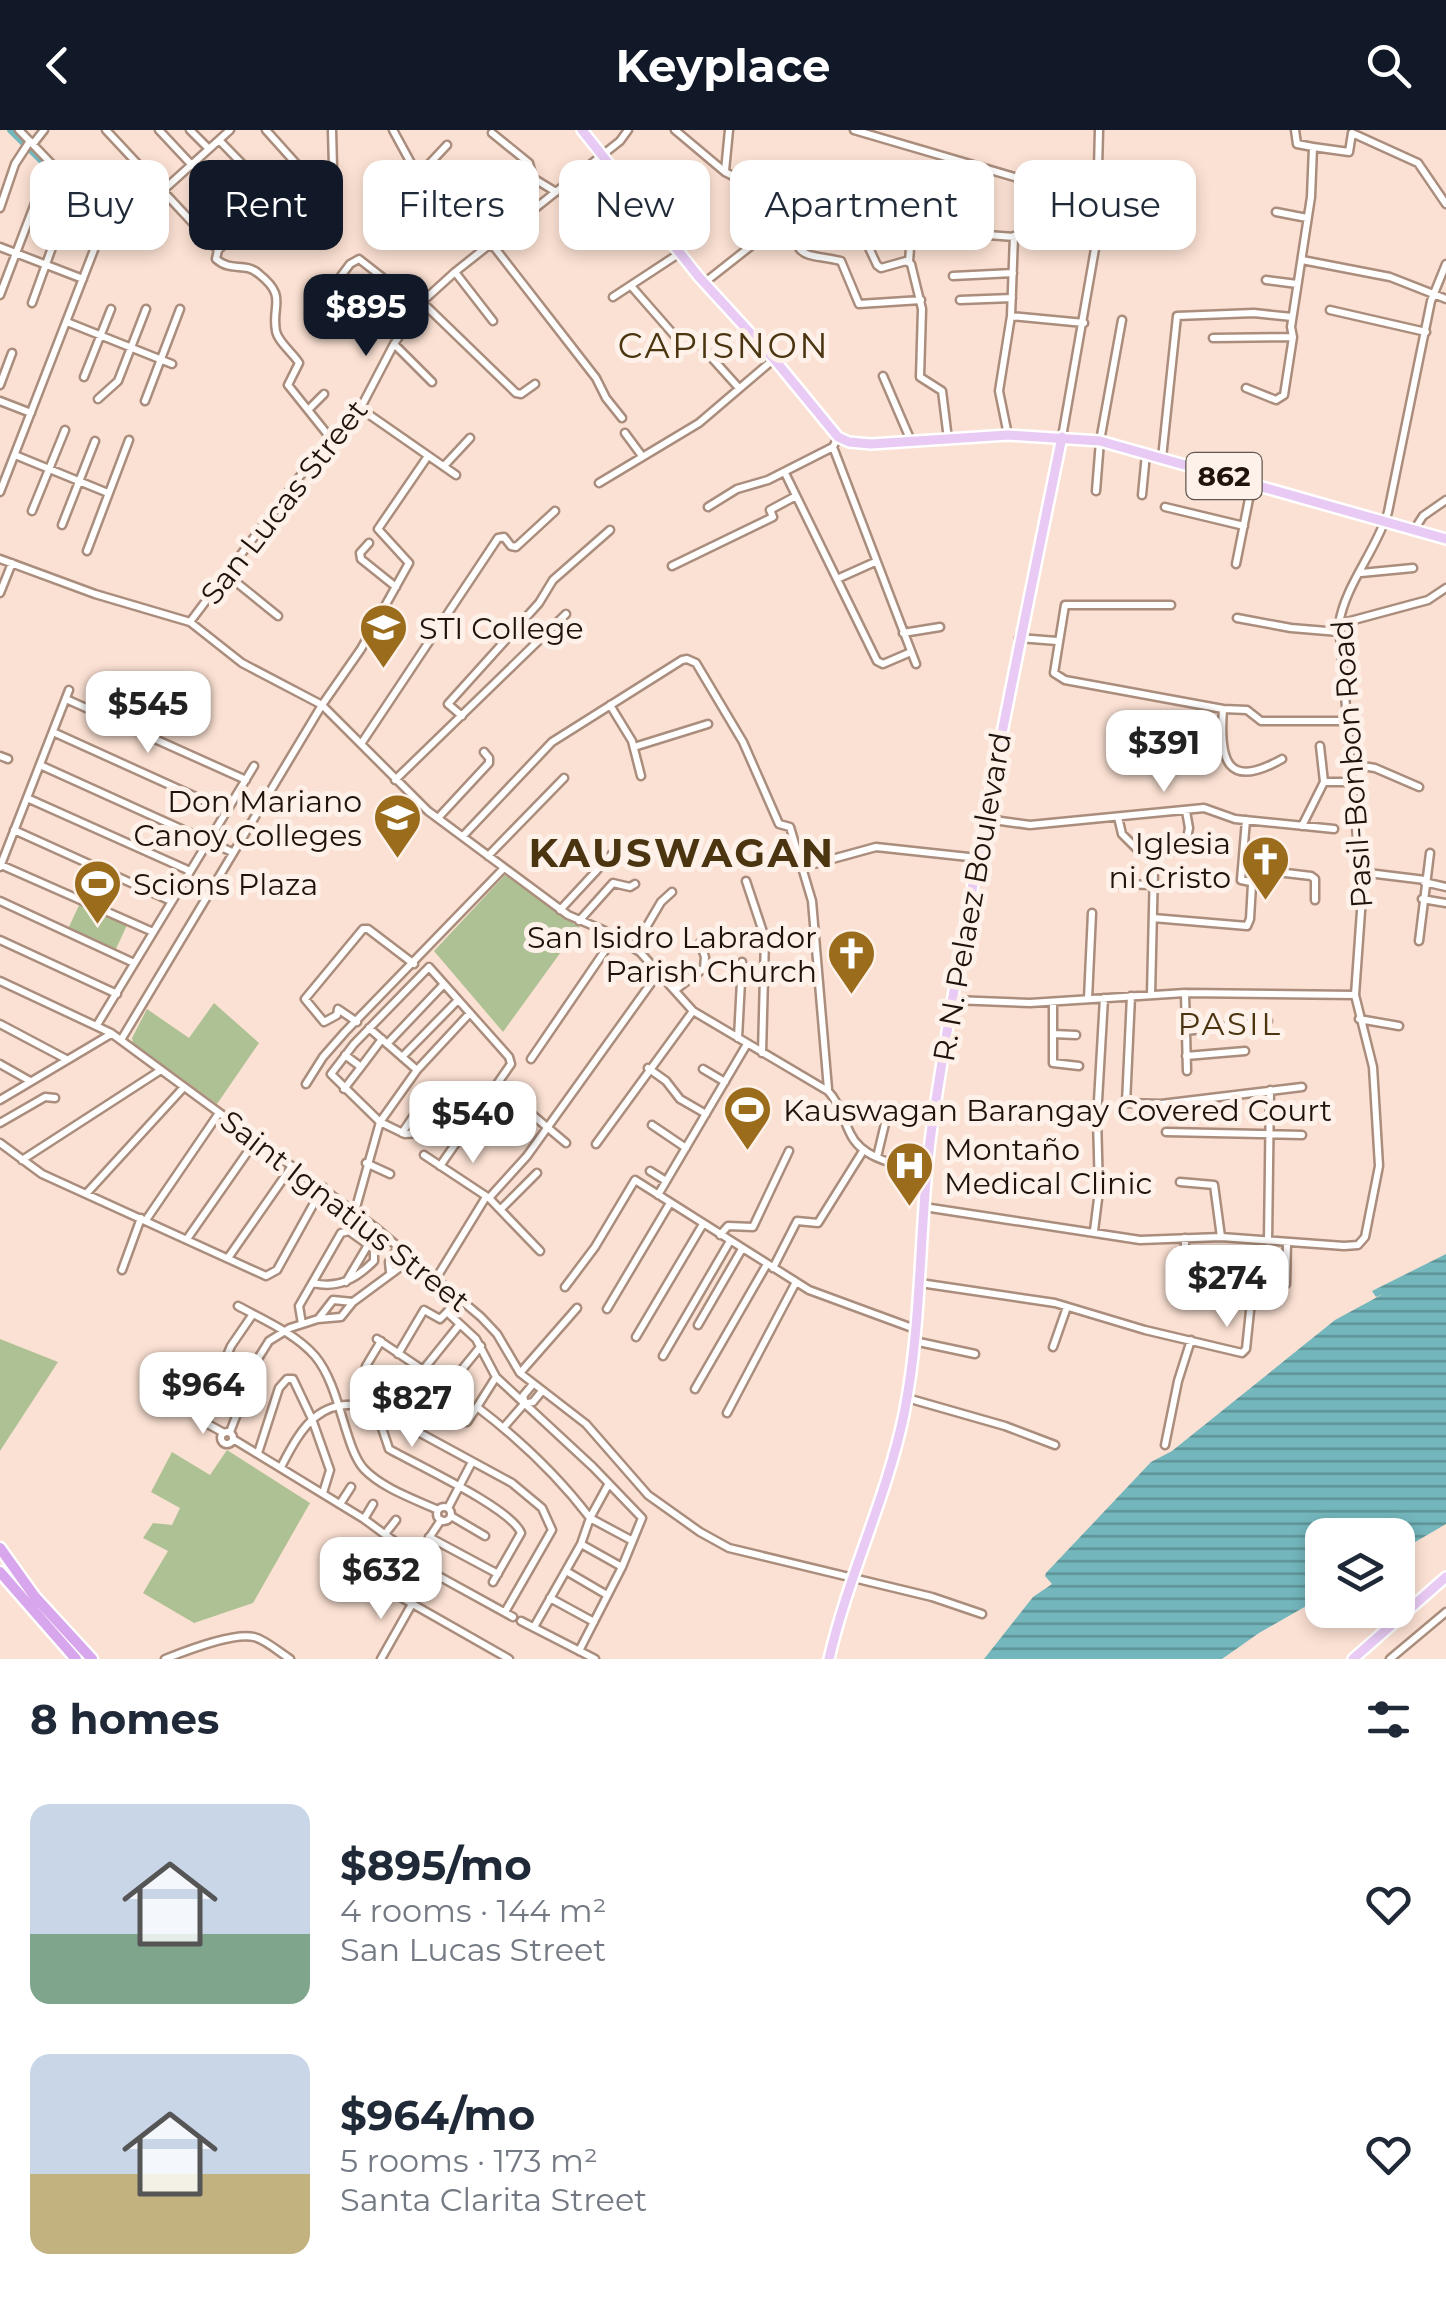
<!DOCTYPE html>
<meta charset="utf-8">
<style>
body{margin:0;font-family:Montserrat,sans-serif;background:#f6f6f7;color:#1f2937;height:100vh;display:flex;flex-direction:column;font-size:38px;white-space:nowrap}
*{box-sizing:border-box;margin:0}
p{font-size:32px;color:#747a83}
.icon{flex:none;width:55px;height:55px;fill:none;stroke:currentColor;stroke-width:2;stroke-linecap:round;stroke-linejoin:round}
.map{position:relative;height:1529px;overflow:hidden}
.sheet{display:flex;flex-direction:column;background:#fff;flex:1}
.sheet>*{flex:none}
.hud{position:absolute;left:30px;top:30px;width:1388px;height:90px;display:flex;gap:20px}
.controls{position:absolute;left:1305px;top:1388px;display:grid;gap:20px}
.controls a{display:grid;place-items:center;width:110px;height:110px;border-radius:20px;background:#fff;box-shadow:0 5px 15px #0003;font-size:50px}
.price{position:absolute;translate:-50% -85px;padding:0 22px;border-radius:20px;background:#fff;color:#222;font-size:32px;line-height:65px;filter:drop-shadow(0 2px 5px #0008)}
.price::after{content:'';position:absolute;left:50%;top:60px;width:30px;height:22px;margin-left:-15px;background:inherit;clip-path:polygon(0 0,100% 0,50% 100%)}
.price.selected{background:#111827;color:#fff}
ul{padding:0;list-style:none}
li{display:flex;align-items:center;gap:30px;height:250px;padding:0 30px}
li span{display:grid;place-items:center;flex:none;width:280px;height:200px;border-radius:20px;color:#555}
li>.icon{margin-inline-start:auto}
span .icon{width:120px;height:120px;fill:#fffc;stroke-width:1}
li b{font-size:42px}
h2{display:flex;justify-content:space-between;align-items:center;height:120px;padding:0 30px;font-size:42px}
.chip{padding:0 35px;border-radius:20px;background:#fff;box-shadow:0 5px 15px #0003;font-size:35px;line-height:90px}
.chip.selected{background:#111827;color:#fff}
header{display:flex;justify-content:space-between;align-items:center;height:130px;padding:0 30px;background:#111827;color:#fff;font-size:45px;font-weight:700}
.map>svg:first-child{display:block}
.grass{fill:#aec194}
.water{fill:url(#water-rules)}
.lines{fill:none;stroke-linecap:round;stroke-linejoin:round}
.canal{stroke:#73b6bc;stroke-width:6}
.minor-casing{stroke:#aa8d7c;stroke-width:11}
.major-casing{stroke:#fff;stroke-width:14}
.highway-casing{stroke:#fff;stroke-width:15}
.minor{stroke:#fff;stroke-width:6}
.major{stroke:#e8caf4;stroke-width:9}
.highway{stroke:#d8a6ec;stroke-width:10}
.labels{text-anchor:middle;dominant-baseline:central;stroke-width:10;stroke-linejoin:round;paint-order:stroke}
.shield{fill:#fef1ea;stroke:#61564f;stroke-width:2.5}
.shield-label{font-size:28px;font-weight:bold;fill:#1e140d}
.street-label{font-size:30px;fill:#1e140d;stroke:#fef1ea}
.poi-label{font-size:30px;fill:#1e140d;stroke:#fef1ea;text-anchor:start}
.neighbourhood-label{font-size:32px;letter-spacing:2.5px;fill:#4b3510;stroke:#fef1ea}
.quarter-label{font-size:35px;letter-spacing:2.5px;fill:#4b3510;stroke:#fef1ea}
.district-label{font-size:40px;font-weight:bold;letter-spacing:2.5px;fill:#4b3510;stroke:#fef1ea}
</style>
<header><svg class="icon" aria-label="back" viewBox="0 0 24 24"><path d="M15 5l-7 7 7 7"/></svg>Keyplace<svg class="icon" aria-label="search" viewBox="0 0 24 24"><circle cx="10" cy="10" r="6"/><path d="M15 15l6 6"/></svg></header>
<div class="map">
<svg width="1446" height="1529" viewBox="0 0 1446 1529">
<defs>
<pattern id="water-rules" width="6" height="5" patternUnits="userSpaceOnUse" patternTransform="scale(2.5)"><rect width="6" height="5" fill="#73b6bc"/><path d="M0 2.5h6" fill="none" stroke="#5e9397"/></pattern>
</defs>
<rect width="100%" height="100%" fill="#fbe1d3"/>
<path class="grass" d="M505,745L579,797L503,902L434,821Z
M81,771L128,793L115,821L68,799Z
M214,873L259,913L217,974L133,913L132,908L147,879L189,908Z
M0,1209L58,1232L0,1321Z
M227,1320L310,1373L253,1473L194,1493L143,1463L168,1421L143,1408L153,1393L172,1395L180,1378L151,1362L172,1322L210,1345Z"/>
<path class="water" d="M1446,1124V1394L1398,1422V1405H1322V1467L1259,1503L1222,1529H984L1033,1467L1052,1454L1045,1446L1046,1443L1151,1332L1172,1321L1335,1190L1383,1164L1376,1167L1372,1161Z"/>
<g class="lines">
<path class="canal" d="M10,0L104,93"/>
<defs>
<path id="minor" d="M19,0L111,96
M106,0L218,120
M159,0L246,93L218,120L216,129C232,143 244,131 259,144C288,167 271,175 276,201C278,212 294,224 299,233L288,255L332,310
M190,0L209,19
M266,0L301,39
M332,0L333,37
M393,0L418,46L491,113L596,248L606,268L622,288
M675,0L725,42L749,54
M854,0L1062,61L1077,56L1099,55
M492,3L529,33L533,48L556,62
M219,10L284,77L299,84
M33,14L44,0
M1313,17L1349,22L1352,3L1418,33L1446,74
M789,36L929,59
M725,41L729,0
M850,45L849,75L877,135L881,138L906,131L911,134L922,179L920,247L942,261L948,309
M418,46L447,15
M944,72L951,91L960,103L1096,113
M0,78L15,34L30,11
M1276,82L1307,88
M760,86L785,90C803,132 800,122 841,131L859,174L921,170
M0,117L83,149
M1302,130L1390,147L1446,169
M909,132L911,104
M455,142L493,191
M953,146L1013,143
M1266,150L1297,154
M704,153L756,112
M632,157L674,205
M329,162L350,134L359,129L419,176
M0,165L42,55
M613,167L680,123
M960,170L1012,168
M422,172L516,263L521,264L535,254
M32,173L67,76
M1330,180L1426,202
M1011,186L1084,193
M67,192L172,234
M1213,208L1293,207
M394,214L432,252
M702,217L738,257
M883,246L911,311
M84,247L111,179
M0,255L12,223
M1246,258L1276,270L1284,265L1293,207L1291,197L1311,67L1313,17L1297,14L1295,0
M98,269L118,251L146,179
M0,271L31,283
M145,271L180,179
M361,279L456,345
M308,280L324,264
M625,303L642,326
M1008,305L999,261L1011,186L1014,106
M1062,307L1096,113L1099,0
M833,317L916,534
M15,325L108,363
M1162,328L1177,186L1254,183L1292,187
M444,336L470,308
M785,343L877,531L883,534L911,522
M599,353L699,293L774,229
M1096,361L1100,311L1122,190
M0,362L99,107L106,99L138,83L230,0
M1142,365L1146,324
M708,377L737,359L768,350L833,317L838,307
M1165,377L1244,396
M32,381L65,300
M62,395L95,311
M1414,400L1423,386L1446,370
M369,413L360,423L361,429L396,457
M87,421L129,310
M0,429L95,464L190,492L242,533L322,575L428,681L568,785L603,800L640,822L693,881L828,961C839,972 843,989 850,1003C862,1030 900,1035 926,1042
M1236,434L1252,354
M672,436L773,387L770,380L796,366
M1361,443L1413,438
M226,444L278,486
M837,449L875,432
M0,463L12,433
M1171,475H1065L1054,543L1065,550L1223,579C1219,631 1227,660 1282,629
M1237,488L1291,498L1339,502
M190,492L316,325L358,283L394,214L422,172L455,142L620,11L628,0
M1339,494L1428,470L1446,458
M903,503L940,497
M1019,508L1057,511
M66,569L246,650
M610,575L632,611L641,646
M1223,579L1247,580L1261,591H1345
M462,586L448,574L539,473L553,450L610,400
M53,602L227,681
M361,614L498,408L504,407L511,416L516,417L555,381
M1320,616L1324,652
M634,617L708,594
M0,626L8,629
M1350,634L1375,638L1419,657
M40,635L232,722
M395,650L566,484
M27,668L190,741
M1118,687L1122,704L1138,720L1162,724L1185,719L1189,698L1186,681
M438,688L489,633V628L484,622
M986,689L1030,695L1204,678L1235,689L1334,699
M1246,690L1241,750L1265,755L1269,741L1311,746L1315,749V770
M1302,696L1324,652H1351
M14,700L171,771
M463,706L552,612L682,530L687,529L696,533L743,612L779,694L790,697L812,771L828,959
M488,726L564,648
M1,735L153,802
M0,737L69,560
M803,737L876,717L978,728
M1360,742L1425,750
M746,751L765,808L762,923
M1424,752L1446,757
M1117,754L1154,755
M1422,769L1446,773
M0,771L134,833
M560,780L612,724
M1153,788L1247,796L1250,789L1252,754
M579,791L613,753L630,757L635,754
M0,810L117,864
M1419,811L1430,723
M634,818L661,772L672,762
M0,851L111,903L376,1098L481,1187L497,1204L520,1243L586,1294L648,1365L700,1402L729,1418L932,1467L982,1484
M675,860L704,838L705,827L700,813
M1185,863L1187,941
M1151,865L1154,737
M1131,866L1126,973L1161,974L1302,957
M1088,869L1092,783
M953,870L1030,873L1185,863L1355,865
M1053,872V933L1079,936
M1359,889L1399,896
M357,892L338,879L337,885L324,892L305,869L363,799H368L414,834
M0,894L66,929
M97,895L254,636
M369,898L417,940L380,992L405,1004L421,1003
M1186,901L1268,891
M1053,904L1076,905
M738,908L742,832
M121,910L322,575L361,519L409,433L378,399L428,326
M387,914L444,854
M345,925L361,937L382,909
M1186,926L1245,921
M402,927L458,870
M531,929L615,806
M0,934L30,951
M648,938L666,951L680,969L706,984
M703,939L725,952
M417,940L470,883
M306,954L323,927L345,902L504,738
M497,955L566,1013
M344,959L361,937
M0,970L111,904
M0,993L45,967L55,968
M652,995L686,1018
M1166,1002L1302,1005
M402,1003L421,975
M508,1006L528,981
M0,1013L42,1044L266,1146L277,1140L323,1057
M596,1014L693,881
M424,1025L489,1068L540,1121
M877,1027L889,977L933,986
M22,1030L161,940
M366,1033L390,1044
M650,1041L666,1051
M1180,1052L1214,1055L1221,1107
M86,1064L184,957
M658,1065L747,914
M489,1068L527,1026L659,842
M924,1077L1140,1110L1221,1107L1344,1116L1358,1115L1365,1107L1379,1036L1373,937L1355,865L1362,767L1339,494C1345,455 1376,421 1388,382L1431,171L1446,134
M501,1079L537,1043
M355,1081L380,992L331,944L354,914L429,837L509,927L511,934L440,1036
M146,1090L219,983
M1094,1101L1099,1061L1097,988L1104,868
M720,1105L728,1096L753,1097L789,1021
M1185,1108V1153
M187,1109L256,1010
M1268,1111L1270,960
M228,1128L292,1036
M773,1138L797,1091L818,1093L863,1021
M122,1140L141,1088
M390,1142L389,1132L399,1116
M437,1147L486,1067
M346,1152L368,1115
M920,1153L1055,1173L1145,1200L1242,1223L1246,1219L1252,1162
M1286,1154L1287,1112
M565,1157L595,1117L635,1050L809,1160L915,1199
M238,1176C264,1190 296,1204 315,1226C341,1257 344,1317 364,1339C382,1358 414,1369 438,1380
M607,1179L670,1073
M447,1182L455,1172
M319,1188L333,1170L353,1172
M302,1194L299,1176L341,1103L349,1101L374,1119V1131C356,1149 338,1159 313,1153
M698,1195L742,1119
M636,1207L703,1094
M377,1209L423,1240L460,1194
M381,1211L366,1236L368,1241L462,1292H467L477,1277C519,1309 558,1346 590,1388L581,1414L534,1497
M914,1211L975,1224
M1053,1217L1067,1177
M398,1224L424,1180L440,1189L447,1182L476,1209L496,1247L593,1337L642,1388L622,1437L581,1414
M663,1226L730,1111
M520,1243L577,1178
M695,1259L767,1134
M406,1261L423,1240
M907,1268L1005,1296L1055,1315
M525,1273L523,1266L533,1254
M433,1275L481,1216
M477,1277L496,1247
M376,1280L389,1319C417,1335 511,1378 521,1403L493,1452
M727,1283L796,1152
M504,1297L524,1274L533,1272L542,1261
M230,1302L259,1227L269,1211L290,1198L318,1189L341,1187L353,1172L399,1138L408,1123
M221 1308a6 6 0 1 1 12 0a6 6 0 1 1-12 0Z
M224,1303L204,1292L201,1287L231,1216L253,1184
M233,1309L364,1389L398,1414L424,1438L513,1487
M1165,1315L1178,1251L1191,1210
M258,1323L279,1258L287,1249H293L312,1289L330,1340L323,1363
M281,1337C302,1296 321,1264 374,1278L512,1353L542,1378L552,1400L505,1482
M608,1355L590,1388L631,1410
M340,1374L351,1357
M437 1384a7 7 0 1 1 14 0a7 7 0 1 1-14 0Z
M448,1378L472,1332
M451,1386L485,1406
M364,1389L373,1374
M385,1404L396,1390
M429,1407L498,1444
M415,1429L441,1390
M566,1441L607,1465
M395,1464L509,1529
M550,1468L594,1492
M521,1491L595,1529
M579,1521L622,1437
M165,1529C185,1521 233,1502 254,1507C266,1510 279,1522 290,1529
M381,1529L412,1474
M1390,1529L1446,1482"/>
<path id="major" d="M582,0L699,147L774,229L838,307L849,312L871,314L1008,305L1100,311L1446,409
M829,1529C848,1446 887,1367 904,1284C924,1185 918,1082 934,983C969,756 1016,532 1062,307
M1353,1529L1446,1447"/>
<path id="highway" d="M0,1418L35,1467L92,1529
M0,1442L76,1529"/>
</defs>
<use href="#minor" class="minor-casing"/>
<use href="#major" class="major-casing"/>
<use href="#highway" class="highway-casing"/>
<use href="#minor" class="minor"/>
<use href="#major" class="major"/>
<use href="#highway" class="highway"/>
</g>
<defs>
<symbol id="university-pin" viewBox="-11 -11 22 30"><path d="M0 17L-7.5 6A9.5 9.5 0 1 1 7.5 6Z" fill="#9a6c1c" stroke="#fef1ea"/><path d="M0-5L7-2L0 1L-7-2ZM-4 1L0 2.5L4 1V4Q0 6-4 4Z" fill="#fff"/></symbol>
<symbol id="church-pin" viewBox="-11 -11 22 30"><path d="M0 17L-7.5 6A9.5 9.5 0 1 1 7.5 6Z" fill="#9a6c1c" stroke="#fef1ea"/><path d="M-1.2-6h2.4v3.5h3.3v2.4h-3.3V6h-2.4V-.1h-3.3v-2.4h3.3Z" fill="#fff"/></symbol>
<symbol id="stadium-pin" viewBox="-11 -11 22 30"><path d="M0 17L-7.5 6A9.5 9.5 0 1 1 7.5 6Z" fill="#9a6c1c" stroke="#fef1ea"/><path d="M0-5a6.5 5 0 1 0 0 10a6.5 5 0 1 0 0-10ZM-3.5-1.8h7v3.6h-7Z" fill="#fff"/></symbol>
<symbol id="hospital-pin" viewBox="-11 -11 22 30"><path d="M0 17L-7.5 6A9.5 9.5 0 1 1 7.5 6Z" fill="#9a6c1c" stroke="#fef1ea"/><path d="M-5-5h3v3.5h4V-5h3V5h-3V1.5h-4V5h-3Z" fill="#fff"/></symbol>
</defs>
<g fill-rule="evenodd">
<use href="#university-pin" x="356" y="470" width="55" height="75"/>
<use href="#university-pin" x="370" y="660" width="55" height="75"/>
<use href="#church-pin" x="1238" y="702" width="55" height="75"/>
<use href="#stadium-pin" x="70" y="726" width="55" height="75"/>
<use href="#church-pin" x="824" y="796" width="55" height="75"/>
<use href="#stadium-pin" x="720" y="952" width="55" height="75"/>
<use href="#hospital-pin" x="882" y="1008" width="55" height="75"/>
</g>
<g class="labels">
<rect class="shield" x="1186.5" y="323" width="75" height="46" rx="8"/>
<g class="shield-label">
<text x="1224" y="346">862</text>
</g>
<g class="street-label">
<text transform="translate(284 372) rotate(-52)">San Lucas Street</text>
<text transform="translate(1352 634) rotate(-94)">Pasil-Bonbon Road</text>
<text transform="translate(972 767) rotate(-80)">R. N. Pelaez Boulevard</text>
<text transform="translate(345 1081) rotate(38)">Saint Ignatius Street</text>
</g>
<g class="poi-label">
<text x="419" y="498">STI College</text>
<text x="362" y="671" text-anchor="end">Don Mariano<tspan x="362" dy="34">Canoy Colleges</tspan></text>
<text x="1231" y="713" text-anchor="end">Iglesia<tspan x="1231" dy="34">ni Cristo</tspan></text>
<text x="133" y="754">Scions Plaza</text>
<text x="817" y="807" text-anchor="end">San Isidro Labrador<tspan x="817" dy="34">Parish Church</tspan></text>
<text x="783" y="980">Kauswagan Barangay Covered Court</text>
<text x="944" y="1019">Montaño<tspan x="944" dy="34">Medical Clinic</tspan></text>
</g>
<g class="neighbourhood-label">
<text x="1230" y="893">PASIL</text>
</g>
<g class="quarter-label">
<text x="724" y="215">CAPISNON</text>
</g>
<g class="district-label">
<text x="682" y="722">KAUSWAGAN</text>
</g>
</g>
</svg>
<div class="controls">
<a><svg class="icon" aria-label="layers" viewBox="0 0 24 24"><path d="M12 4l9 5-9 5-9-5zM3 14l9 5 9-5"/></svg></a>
</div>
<b class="price selected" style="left:366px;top:229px">$895</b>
<b class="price" style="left:148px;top:626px">$545</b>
<b class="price" style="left:1164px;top:665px">$391</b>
<b class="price" style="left:473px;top:1036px">$540</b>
<b class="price" style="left:1227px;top:1200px">$274</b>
<b class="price" style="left:203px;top:1307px">$964</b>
<b class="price" style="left:412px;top:1320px">$827</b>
<b class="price" style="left:381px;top:1492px">$632</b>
<div class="hud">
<a class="chip">Buy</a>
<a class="chip selected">Rent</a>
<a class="chip">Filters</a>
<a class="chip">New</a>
<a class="chip">Apartment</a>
<a class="chip">House</a>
</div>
</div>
<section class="sheet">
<h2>8 homes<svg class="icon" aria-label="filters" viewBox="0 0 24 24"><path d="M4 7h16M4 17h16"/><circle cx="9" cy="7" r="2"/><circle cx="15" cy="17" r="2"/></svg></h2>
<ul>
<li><span style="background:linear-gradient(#c9d6e8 65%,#7fa58c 0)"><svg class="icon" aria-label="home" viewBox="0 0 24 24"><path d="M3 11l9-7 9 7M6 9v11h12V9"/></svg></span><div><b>$895/mo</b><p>4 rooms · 144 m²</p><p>San Lucas Street</p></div><svg class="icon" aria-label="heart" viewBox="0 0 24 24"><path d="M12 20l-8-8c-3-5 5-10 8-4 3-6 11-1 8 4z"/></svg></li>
<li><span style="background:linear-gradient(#c9d6e8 60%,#c2b280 0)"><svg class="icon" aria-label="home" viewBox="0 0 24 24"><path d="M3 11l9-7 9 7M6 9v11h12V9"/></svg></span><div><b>$964/mo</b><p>5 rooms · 173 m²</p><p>Santa Clarita Street</p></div><svg class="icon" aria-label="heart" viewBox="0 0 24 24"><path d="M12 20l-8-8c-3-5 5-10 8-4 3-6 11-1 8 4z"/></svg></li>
</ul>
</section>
